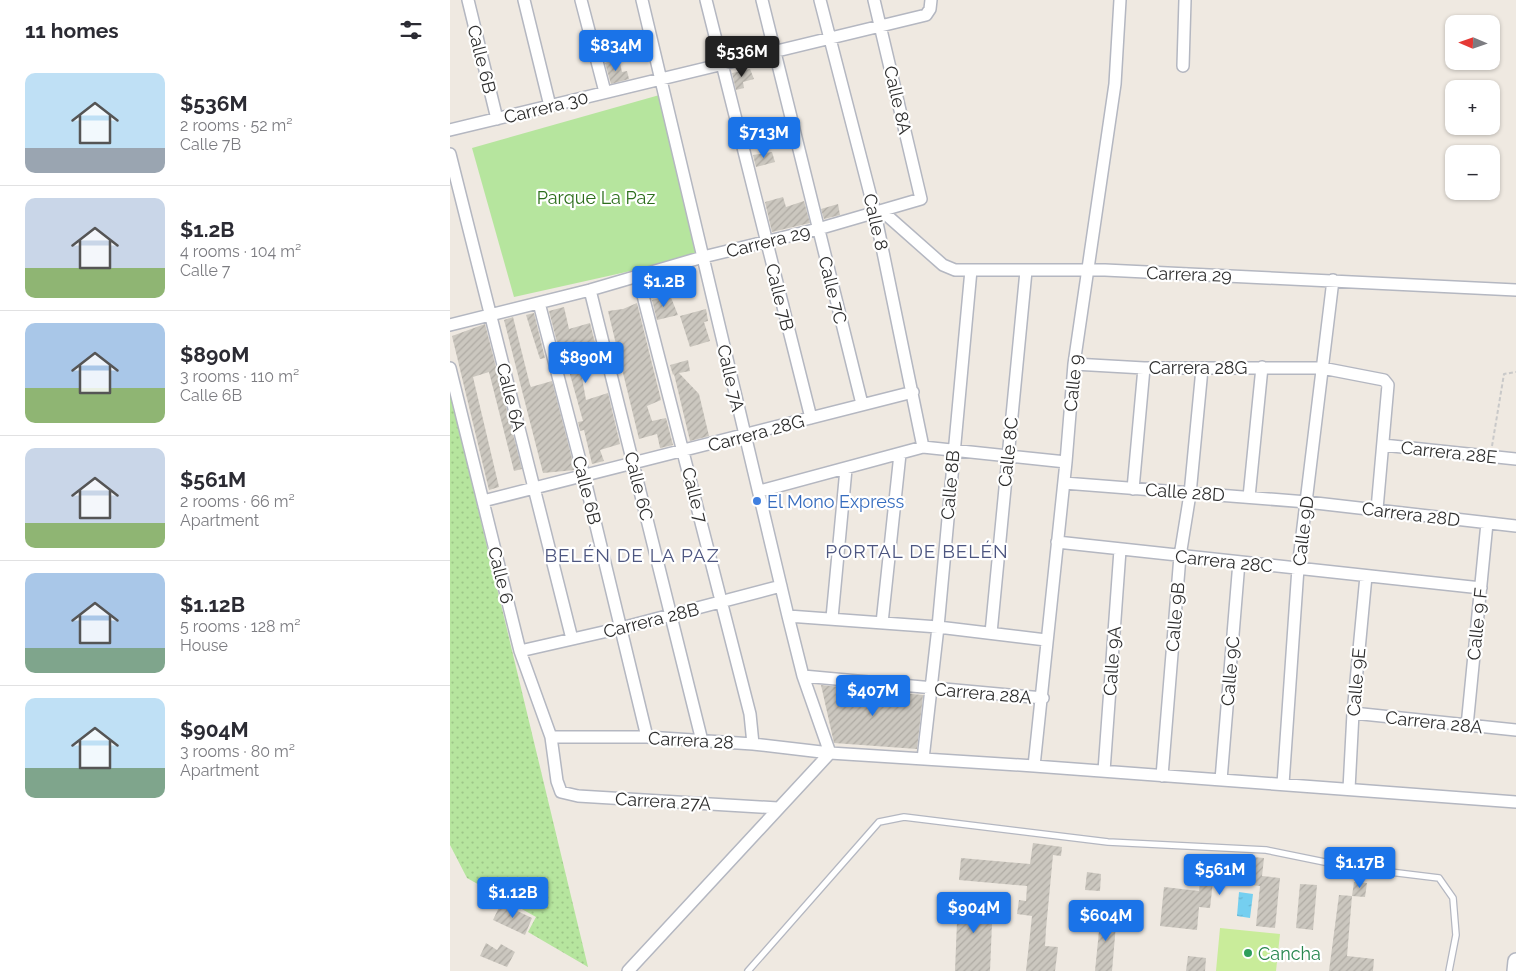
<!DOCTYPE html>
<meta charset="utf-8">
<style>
body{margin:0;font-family:Raleway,sans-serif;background:#f7f7f7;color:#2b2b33;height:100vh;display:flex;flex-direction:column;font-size:19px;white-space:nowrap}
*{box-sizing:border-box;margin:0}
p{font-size:16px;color:#7c7c81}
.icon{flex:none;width:28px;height:28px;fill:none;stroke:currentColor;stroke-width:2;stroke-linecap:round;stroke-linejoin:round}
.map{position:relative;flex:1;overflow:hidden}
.drawer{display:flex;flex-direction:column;background:#fff;width:450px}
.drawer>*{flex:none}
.needle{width:32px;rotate:272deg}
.controls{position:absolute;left:995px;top:15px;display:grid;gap:10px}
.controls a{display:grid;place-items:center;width:55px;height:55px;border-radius:10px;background:#fff;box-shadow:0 1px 4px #0004;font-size:25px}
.price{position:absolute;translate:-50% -42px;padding:0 11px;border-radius:5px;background:#1a73e8;color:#fff;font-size:16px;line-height:32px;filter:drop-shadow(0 1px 2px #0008)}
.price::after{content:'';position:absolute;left:50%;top:30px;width:15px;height:11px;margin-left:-8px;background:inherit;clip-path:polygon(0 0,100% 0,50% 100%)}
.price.selected{background:#222;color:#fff}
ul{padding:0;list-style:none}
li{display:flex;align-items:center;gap:15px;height:125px;padding:0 25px}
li+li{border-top:1px solid #e1e1e2}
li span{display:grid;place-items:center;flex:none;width:140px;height:100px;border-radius:10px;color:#555}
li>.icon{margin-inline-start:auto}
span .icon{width:60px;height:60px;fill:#fffc;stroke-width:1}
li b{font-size:21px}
h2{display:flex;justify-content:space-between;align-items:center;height:60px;padding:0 25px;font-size:21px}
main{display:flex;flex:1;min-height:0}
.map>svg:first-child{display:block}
.grass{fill:url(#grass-dots)}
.park{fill:#b6e59e}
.pitch{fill:#c9ec9a}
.water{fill:url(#water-ripples)}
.building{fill:url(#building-hatch)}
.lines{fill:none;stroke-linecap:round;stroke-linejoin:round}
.service-casing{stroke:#b4b7c1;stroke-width:8}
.minor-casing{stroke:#b4b7c1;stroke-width:14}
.tertiary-casing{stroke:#b4b7c1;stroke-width:18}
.path{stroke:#c9c9c9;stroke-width:2;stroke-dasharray:4 2.5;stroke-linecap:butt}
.service{stroke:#fff;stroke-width:5.5}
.minor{stroke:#fff;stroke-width:11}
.tertiary{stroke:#fff;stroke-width:15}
.shop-dot{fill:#3f7fe0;stroke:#fff;stroke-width:2}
.leisure-dot{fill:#2e9e5b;stroke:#fff;stroke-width:2}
.labels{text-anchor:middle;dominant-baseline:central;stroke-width:4.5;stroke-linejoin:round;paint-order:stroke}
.street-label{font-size:18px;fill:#2e2e2e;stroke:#fff}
.park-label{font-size:18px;fill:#2c6e1b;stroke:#fff}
.shop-label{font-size:18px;fill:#366cbe;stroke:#fff;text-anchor:start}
.leisure-label{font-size:18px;fill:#27864d;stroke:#fff;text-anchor:start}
.neighbourhood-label{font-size:19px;letter-spacing:1px;fill:#4d5680;stroke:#fff}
</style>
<main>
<section class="drawer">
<h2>11 homes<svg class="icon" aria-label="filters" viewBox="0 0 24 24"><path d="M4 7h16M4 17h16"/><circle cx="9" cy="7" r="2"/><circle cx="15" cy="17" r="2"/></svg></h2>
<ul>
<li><span style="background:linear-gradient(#bfe0f5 75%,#9aa5b1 0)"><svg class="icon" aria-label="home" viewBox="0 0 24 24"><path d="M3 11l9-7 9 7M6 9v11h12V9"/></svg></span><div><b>$536M</b><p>2 rooms · 52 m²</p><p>Calle 7B</p></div></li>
<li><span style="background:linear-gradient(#c9d6e8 70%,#8fb573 0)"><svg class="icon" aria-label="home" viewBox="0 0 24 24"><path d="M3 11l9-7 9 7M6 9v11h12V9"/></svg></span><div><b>$1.2B</b><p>4 rooms · 104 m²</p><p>Calle 7</p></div></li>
<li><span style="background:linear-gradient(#a9c7e8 65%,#8fb573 0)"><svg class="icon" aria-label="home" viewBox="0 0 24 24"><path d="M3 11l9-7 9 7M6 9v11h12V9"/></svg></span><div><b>$890M</b><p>3 rooms · 110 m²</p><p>Calle 6B</p></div></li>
<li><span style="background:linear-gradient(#c9d6e8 75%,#8fb573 0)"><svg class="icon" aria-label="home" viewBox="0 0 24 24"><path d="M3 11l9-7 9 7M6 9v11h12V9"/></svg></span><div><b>$561M</b><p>2 rooms · 66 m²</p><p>Apartment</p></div></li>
<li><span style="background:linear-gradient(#a9c7e8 75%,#7fa58c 0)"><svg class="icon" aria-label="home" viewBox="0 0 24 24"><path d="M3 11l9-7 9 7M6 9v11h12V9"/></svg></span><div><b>$1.12B</b><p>5 rooms · 128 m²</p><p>House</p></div></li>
<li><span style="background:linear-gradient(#bfe0f5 70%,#7fa58c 0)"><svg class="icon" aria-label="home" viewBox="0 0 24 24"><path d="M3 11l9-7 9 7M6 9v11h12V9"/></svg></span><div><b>$904M</b><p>3 rooms · 80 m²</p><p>Apartment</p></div></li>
</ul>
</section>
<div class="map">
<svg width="1066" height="971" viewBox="0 0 1066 971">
<defs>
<pattern id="grass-dots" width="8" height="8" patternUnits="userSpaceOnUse" patternTransform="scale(1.25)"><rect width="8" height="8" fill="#b6e59e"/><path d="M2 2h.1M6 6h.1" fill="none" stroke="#9dc588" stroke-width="1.8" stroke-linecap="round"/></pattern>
<pattern id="water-ripples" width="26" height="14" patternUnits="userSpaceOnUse" patternTransform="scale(1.25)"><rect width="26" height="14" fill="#75cff0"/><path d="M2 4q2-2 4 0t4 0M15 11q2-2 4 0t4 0" fill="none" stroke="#66b2ce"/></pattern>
<pattern id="building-hatch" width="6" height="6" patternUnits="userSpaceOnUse" patternTransform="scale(1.25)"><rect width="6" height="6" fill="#cbc7bf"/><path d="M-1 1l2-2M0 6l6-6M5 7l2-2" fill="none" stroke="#afaba4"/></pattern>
</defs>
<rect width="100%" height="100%" fill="#efe9e1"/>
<path class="grass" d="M0,392L138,967L78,932L86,917L17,878L0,845Z"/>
<path class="park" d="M213,94L248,256L64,297L22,148Z"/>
<path class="pitch" d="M770,928L830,934L826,971H766Z"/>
<path class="water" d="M789,892L803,894L800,918L787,916Z"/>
<path class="building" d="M169,58L172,72L177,71L179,79L161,84L155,63Z
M300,69L304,79L293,82L294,88L286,90L282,73Z
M322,152L325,162L306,167L303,155Z
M333,197L336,207L354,201L360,223L322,232L315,202Z
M388,204L390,215L374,219L371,209Z
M220,295L228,315L207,320L202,300Z
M187,303L211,400L197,406L202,421L216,418L223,445L210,448L207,434L189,439L158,311L173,309Z
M114,307L119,329L140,323L151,366L131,372L136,400L158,393L170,444L150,450L154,461L142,464L134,430L130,431L128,422L133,421L114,353L110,354L99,311Z
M256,309L258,321L254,322L260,341L240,347L230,316Z
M84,313L95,358L90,359L76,315Z
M63,317L80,385L81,387L102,381L125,470L93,473L54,320Z
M35,324L72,469L64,471L39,372L23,377L49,487L39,490L2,336Z
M238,360L240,371L229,373L249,394L259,436L240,441L224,374L223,375L220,365Z
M371,685L473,695L467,749L384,743Z
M583,843L612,847L611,856L603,855L596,929L595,946L608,947L605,971H576L582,916L567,914L569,900L576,901L577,886L509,880L511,858L580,864Z
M802,857L814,858L812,876L830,878L825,928L806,926L810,886L763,881L760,908L749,907L747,930L710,926L714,887L749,891L752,865L801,871Z
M637,872L651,874L650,891L635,890Z
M904,882L917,883L915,897L902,896Z
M850,884L867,885L863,930L846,928Z
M889,895L902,896L897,956L924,959L923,971H879Z
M508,897L543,899L540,971H505Z
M51,903L82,918L75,935L43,920Z
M651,911L667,913L662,971H645Z
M36,943L47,950L51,944L65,952L57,967L30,956Z
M738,956L756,958L755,971H736Z"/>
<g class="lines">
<defs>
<path id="service" d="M298,971L429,822L454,817L658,842L816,850L899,867L989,878L1003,898L1006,935L999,971"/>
<path id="minor" d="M18,0L47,119
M74,0L100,106
M131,0L155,92
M192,0L338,616L353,676L380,753
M256,0L361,418
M312,0L412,404
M370,0L425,213L473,447
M733,66L735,0
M0,130L476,15L480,9L481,0
M0,154L122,639
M432,211L493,265L505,270H655L1066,290
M188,276L300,714L303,744
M140,290L252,741
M89,303L134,476L197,737
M0,325L140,290L253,257L368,229L471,199L424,0
M624,364L694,368H872L934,380L938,385L927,509
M0,368L70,651L101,737L107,781L111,792L128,796L328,808
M933,445L1066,459
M614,483L857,502L1066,526
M683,489L694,368
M310,491L473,447L616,462
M799,497L812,367
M33,501L463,392
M607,542L1031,588
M338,616L488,627L596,640
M382,618L396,469
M432,623L450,454
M541,633L576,271
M70,651L171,628L331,586
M353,676L593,698
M903,713L1066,730
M1017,726L1037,523
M101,737H197L303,744L380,753L584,766L1066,802
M473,759L488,627L521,270
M584,766L616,462L624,364L665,84L670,0
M654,771L670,550
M712,776L730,556L740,494L752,369
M771,780L789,562
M833,784L848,568L883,280
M899,789L903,713L916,576
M178,971L380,753"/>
<path id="tertiary" d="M1065,971L1066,961"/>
</defs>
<use href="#service" class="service-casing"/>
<use href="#minor" class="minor-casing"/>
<use href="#tertiary" class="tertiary-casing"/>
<path class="path" d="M1042,446L1054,374L1066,372"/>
<use href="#service" class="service"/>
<use href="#minor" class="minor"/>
<use href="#tertiary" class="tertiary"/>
</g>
<circle class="shop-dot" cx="307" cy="501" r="5"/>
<circle class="leisure-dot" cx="798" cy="953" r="5"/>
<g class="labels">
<g class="street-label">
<text transform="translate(32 59) rotate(76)">Calle 6B</text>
<text transform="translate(448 100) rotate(77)">Calle 8A</text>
<text transform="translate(96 107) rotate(-14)">Carrera 30</text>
<text transform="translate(426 222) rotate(77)">Calle 8</text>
<text transform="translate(318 241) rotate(-14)">Carrera 29</text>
<text transform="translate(739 274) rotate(2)">Carrera 29</text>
<text transform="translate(383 290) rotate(76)">Calle 7C</text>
<text transform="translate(330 297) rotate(76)">Calle 7B</text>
<text x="748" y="367">Carrera 28G</text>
<text transform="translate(281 378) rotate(77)">Calle 7A</text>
<text transform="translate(623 383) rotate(-84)">Calle 9</text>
<text transform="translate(61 397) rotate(76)">Calle 6A</text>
<text transform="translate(306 433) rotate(-15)">Carrera 28G</text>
<text transform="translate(558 452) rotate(-84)">Calle 8C</text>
<text transform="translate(999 452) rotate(6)">Carrera 28E</text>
<text transform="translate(500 485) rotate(-85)">Calle 8B</text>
<text transform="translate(189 486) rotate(76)">Calle 6C</text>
<text transform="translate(137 490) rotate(76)">Calle 6B</text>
<text transform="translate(735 492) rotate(4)">Calle 28D</text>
<text transform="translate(245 495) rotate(76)">Calle 7</text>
<text transform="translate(961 514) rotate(7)">Carrera 28D</text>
<text transform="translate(853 531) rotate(-83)">Calle 9D</text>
<text transform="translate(774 561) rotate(6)">Carrera 28C</text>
<text transform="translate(51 575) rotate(76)">Calle 6</text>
<text transform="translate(725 617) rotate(-85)">Calle 9B</text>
<text transform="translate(201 620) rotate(-14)">Carrera 28B</text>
<text transform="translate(1027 624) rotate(-84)">Calle 9 F</text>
<text transform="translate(662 661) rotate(-86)">Calle 9A</text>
<text transform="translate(780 671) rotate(-85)">Calle 9C</text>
<text transform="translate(906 682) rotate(-85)">Calle 9E</text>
<text transform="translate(533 693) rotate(5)">Carrera 28A</text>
<text transform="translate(984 722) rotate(6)">Carrera 28A</text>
<text transform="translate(241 740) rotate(3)">Carrera 28</text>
<text transform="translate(213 801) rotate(3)">Carrera 27A</text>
</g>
<g class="park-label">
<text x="146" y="197">Parque La Paz</text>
</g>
<g class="shop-label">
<text x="317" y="501">El Mono Express</text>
</g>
<g class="leisure-label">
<text x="808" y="953">Cancha</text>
</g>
<g class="neighbourhood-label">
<text x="467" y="551">PORTAL DE BELÉN</text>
<text x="182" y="555">BELÉN DE LA PAZ</text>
</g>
</g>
</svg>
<div class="controls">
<a><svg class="needle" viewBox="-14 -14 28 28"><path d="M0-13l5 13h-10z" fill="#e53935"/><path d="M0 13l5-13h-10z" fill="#7c7c81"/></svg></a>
<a>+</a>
<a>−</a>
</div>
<b class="price" style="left:166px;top:72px">$834M</b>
<b class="price selected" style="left:292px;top:78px">$536M</b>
<b class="price" style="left:314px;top:159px">$713M</b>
<b class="price" style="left:214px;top:308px">$1.2B</b>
<b class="price" style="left:136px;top:384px">$890M</b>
<b class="price" style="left:423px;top:717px">$407M</b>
<b class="price" style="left:910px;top:889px">$1.17B</b>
<b class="price" style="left:770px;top:896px">$561M</b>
<b class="price" style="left:63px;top:919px">$1.12B</b>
<b class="price" style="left:524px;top:934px">$904M</b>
<b class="price" style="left:656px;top:942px">$604M</b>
</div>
</main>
